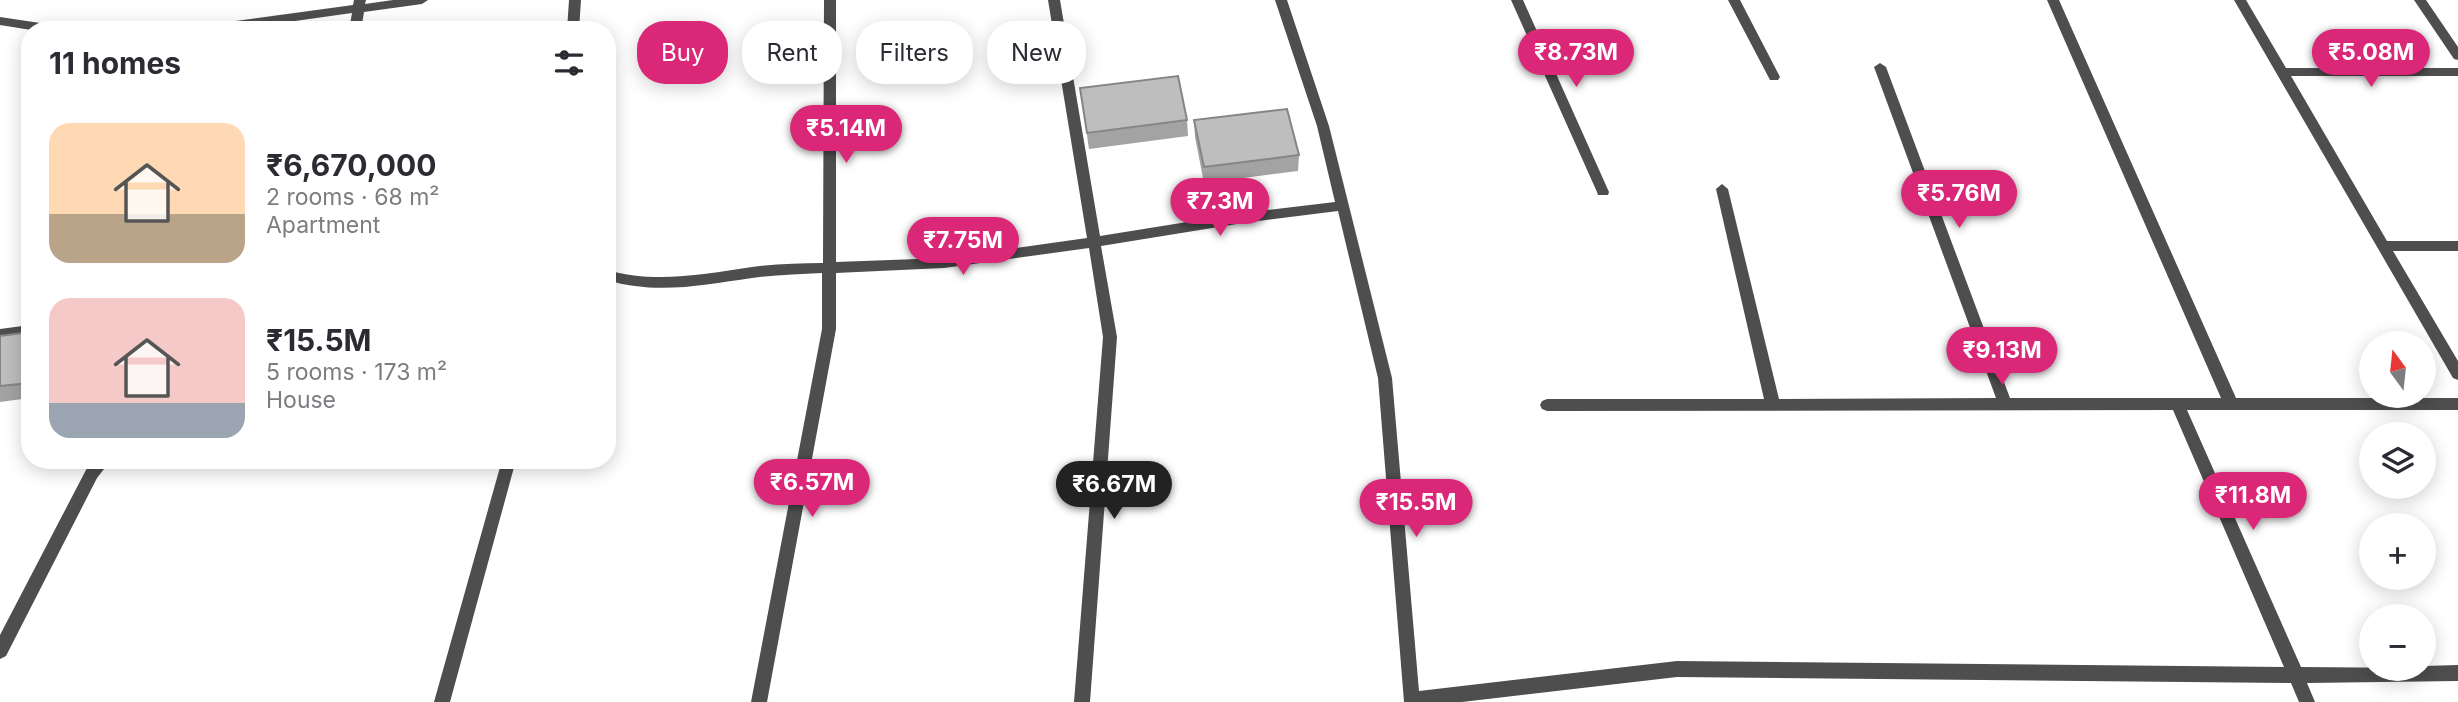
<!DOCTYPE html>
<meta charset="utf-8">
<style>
body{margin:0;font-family:Inter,sans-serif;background:#f7f7f7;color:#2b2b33;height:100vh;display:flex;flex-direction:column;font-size:26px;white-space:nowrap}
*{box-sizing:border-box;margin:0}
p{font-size:23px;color:#7c7c81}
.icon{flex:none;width:38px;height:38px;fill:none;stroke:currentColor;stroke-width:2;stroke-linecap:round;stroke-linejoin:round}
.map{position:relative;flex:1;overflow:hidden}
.panel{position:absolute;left:21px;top:21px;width:595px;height:448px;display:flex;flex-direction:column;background:#fff;border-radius:28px;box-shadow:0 4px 18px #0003}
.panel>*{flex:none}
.guide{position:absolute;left:637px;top:21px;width:665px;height:63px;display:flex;gap:14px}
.needle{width:46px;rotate:345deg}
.controls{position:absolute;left:2359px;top:331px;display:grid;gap:14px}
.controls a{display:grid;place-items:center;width:77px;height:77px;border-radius:50%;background:#fff;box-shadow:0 4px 18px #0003;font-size:35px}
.price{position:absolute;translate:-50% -60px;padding:0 16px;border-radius:24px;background:#db2777;color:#fff;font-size:23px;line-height:46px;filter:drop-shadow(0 2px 4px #0008)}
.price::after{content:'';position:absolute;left:50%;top:42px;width:21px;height:16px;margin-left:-10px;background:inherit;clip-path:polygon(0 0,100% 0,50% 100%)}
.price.current{background:#222;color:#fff}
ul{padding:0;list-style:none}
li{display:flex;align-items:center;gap:21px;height:175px;padding:0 28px}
li span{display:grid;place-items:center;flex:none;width:196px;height:140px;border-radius:21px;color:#555}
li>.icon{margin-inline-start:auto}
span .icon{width:84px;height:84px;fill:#fffc;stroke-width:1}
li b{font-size:30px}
h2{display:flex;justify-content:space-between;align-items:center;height:84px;padding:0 28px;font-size:30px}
.chip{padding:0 24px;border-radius:28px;background:#fff;box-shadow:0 4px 18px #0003;font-size:24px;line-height:63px}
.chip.current{background:#db2777;color:#fff}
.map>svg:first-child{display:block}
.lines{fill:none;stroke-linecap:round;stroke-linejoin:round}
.street{fill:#4e4e4e;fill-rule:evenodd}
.wall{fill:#a3a3a3}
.building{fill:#bebebe;stroke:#858585;stroke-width:2}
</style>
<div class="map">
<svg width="2458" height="702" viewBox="0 0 2458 702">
<rect width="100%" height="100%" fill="#fff"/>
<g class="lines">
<path class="street" d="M354,0H366L365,4L393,0H428L422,4L364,12L361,30H349L352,13L231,30H193L199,26L353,5Z
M569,0H581L579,30H567Z
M824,0H836V262L944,258L1087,238L1048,0H1060L1100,236L1243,213L1335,202L1317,126L1275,0H1287L1329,126L1392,378L1419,691L1677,661L2284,667L2173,410L1547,411L1542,409L1540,405L1542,401L1547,399H1764L1716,189L1722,184L1728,189L1779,399L1996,398L1874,67L1880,63L1886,67L2010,398H2221L2047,0H2059L2236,398H2458V410H2187L2301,667L2424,668V666L2458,665V681L2307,683L2315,702H2299L2291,683L1677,677L1462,702H1404L1378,378L1338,211L1243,223L1101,246L1117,337L1090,702H1074L1103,337L1089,248L944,268L836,273V329L767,702H751L822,329V273C799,274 775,275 752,278C703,285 656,295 607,280V270C656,284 703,274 752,267C775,264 799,263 823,263Z
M1511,0H1523L1609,192L1608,195H1598L1597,192Z
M1728,0H1740L1780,77L1778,80H1770Z
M2234,0H2246L2286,68H2458V76H2291L2387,241H2458V251H2393L2458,361V380L2453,378Z
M2414,0H2426L2458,47V60L2454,59Z
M0,17L60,26L66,30H31L0,25Z
M30,325V337L0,341V329Z
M94,460H111L97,478L6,656L0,659V635L87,468Z
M502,460H516L450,702H434Z"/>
</g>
<path class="wall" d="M1080,88L1187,120L1188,136L1089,149Z
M1194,120L1299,155L1298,171L1204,183L1195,137Z
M30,332V398L0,402V336Z"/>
<path class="building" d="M1178,76L1187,120L1087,133L1080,88Z
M1287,109L1299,155L1204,167L1194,120Z
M30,332V383L0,386V336Z"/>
</svg>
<div class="controls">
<a><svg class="needle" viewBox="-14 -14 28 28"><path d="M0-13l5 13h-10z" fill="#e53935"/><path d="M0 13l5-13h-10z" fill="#7c7c81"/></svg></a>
<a><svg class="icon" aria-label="layers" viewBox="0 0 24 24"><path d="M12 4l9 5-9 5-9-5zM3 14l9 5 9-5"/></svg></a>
<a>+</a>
<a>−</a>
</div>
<b class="price" style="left:1576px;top:89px">₹8.73M</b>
<b class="price" style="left:2371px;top:89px">₹5.08M</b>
<b class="price" style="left:846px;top:165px">₹5.14M</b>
<b class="price" style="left:1959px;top:230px">₹5.76M</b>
<b class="price" style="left:1220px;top:238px">₹7.3M</b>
<b class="price" style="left:963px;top:277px">₹7.75M</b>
<b class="price" style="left:2002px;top:387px">₹9.13M</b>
<b class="price" style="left:812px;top:519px">₹6.57M</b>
<b class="price current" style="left:1114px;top:521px">₹6.67M</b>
<b class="price" style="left:2253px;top:532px">₹11.8M</b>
<b class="price" style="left:1416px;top:539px">₹15.5M</b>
<div class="guide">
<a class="chip current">Buy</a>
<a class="chip">Rent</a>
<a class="chip">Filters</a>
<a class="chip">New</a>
</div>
<section class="panel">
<h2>11 homes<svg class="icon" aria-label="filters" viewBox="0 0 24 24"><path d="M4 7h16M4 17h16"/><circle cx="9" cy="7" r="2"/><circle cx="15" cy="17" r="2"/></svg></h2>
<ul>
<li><span style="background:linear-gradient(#ffd9b3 65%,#b9a48a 0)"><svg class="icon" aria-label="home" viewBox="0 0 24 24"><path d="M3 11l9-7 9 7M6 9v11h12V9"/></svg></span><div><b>₹6,670,000</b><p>2 rooms · 68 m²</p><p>Apartment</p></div></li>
<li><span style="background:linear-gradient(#f6c9c9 75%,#9aa5b1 0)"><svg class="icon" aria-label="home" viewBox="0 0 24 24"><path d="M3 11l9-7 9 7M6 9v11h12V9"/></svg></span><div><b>₹15.5M</b><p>5 rooms · 173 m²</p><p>House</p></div></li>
</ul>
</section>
</div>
